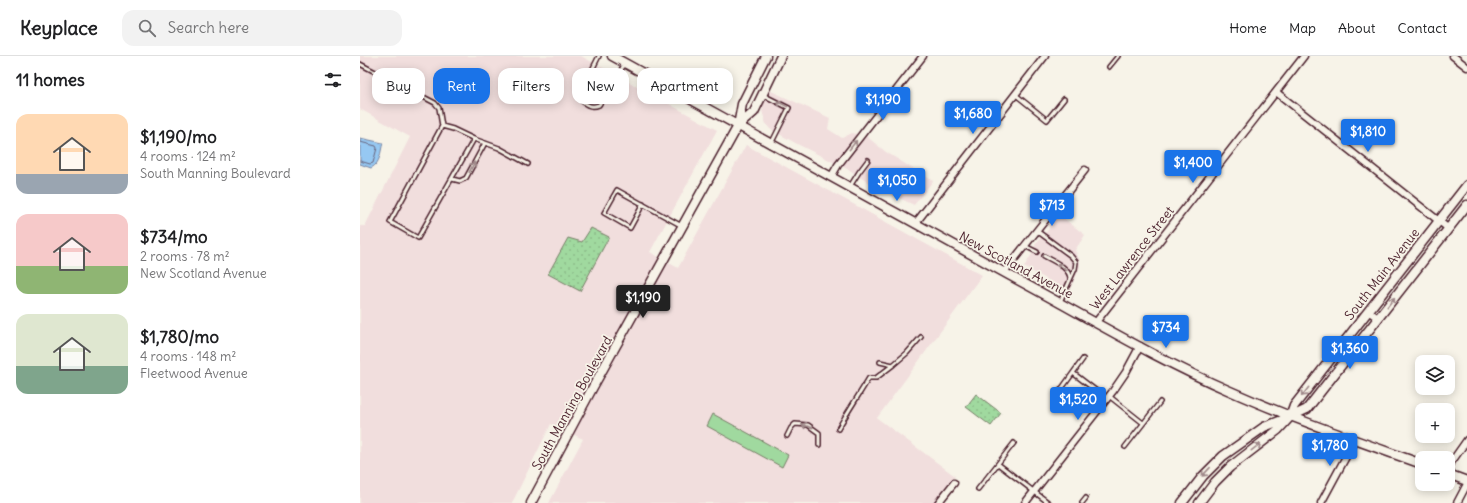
<!DOCTYPE html>
<meta charset="utf-8">
<style>
body{margin:0;font-family:Delius,sans-serif;background:#f2f2f2;color:#202124;height:100vh;display:flex;flex-direction:column;font-size:15px;white-space:nowrap}
*{box-sizing:border-box;margin:0}
p{font-size:13px;color:#757577}
.icon{flex:none;width:22px;height:22px;fill:none;stroke:currentColor;stroke-width:2;stroke-linecap:round;stroke-linejoin:round}
.map{position:relative;flex:1;overflow:hidden}
.drawer{display:flex;flex-direction:column;background:#fff;width:360px}
.drawer>*{flex:none}
.top-card{position:absolute;left:12px;top:12px;width:380px;height:36px;display:flex;gap:8px}
.controls{position:absolute;left:1055px;top:299px;display:grid;gap:8px}
.controls a{display:grid;place-items:center;width:40px;height:40px;border-radius:8px;background:#fff;box-shadow:0 2px 10px #0003;font-size:20px}
.price{position:absolute;translate:-50% -34px;padding:0 9px;border-radius:4px;background:#1a73e8;color:#fff;font-size:13px;line-height:26px;filter:drop-shadow(0 1px 2px #0008)}
.price::after{content:'';position:absolute;left:50%;top:24px;width:12px;height:9px;margin-left:-6px;background:inherit;clip-path:polygon(0 0,100% 0,50% 100%)}
.price.selected{background:#222;color:#fff}
ul{padding:0;list-style:none}
li{display:flex;align-items:center;gap:12px;height:100px;padding:0 16px}
li span{display:grid;place-items:center;flex:none;width:112px;height:80px;border-radius:12px;color:#555}
li>.icon{margin-inline-start:auto}
span .icon{width:48px;height:48px;fill:#fffc;stroke-width:1}
li b{font-size:17px}
h2{display:flex;justify-content:space-between;align-items:center;height:48px;padding:0 16px;font-size:17px}
.chip{padding:0 14px;border-radius:12px;background:#fff;box-shadow:0 2px 10px #0003;font-size:14px;line-height:36px}
.chip.selected{background:#1a73e8;color:#fff}
header{display:flex;align-items:center;gap:24px;box-sizing:border-box;height:56px;padding:0 20px;background:#fff;border-bottom:1px solid #e0e0e0}
header strong{font-size:19px}
nav{display:flex;gap:22px;margin-inline-start:auto;font-size:14px}
.search{width:280px;height:36px;background:#f2f2f2;display:flex;align-items:center;gap:10px;box-sizing:border-box;padding:0 14px;border-radius:12px;color:#757577;font-size:15px}
main{display:flex;flex:1;min-height:0}
.map>svg:first-child{display:block}
.built{fill:#f1dedd}
.grass{fill:#a0d99f;stroke:#757c65}
.park{fill:url(#park-dots);stroke:#757c65}
.water{fill:#96c8f2;stroke:#7884a2}
.lines{fill:none;stroke-linecap:round;stroke-linejoin:round}
.shore{stroke:#68637b;stroke-width:1}
.service-casing{stroke:#4a1f2b;stroke-width:6}
.minor-casing{stroke:#4a1f2b;stroke-width:9}
.tertiary-casing{stroke:#4a1f2b;stroke-width:11}
.service{stroke:#f7f3e8;stroke-width:3}
.minor{stroke:#f7f3e8;stroke-width:6}
.tertiary{stroke:#f7f3e8;stroke-width:8}
.oneway{stroke:#a0898a}
.labels{text-anchor:middle;dominant-baseline:central;stroke-width:3.5;stroke-linejoin:round;paint-order:stroke}
.street-label{font-size:13px;fill:#4a1f2b;stroke:#f7f3e8}
</style>
<header>
<strong>Keyplace</strong>
<div class="search"><svg class="icon" aria-label="search" viewBox="0 0 24 24"><circle cx="10" cy="10" r="6"/><path d="M15 15l6 6"/></svg>Search here</div>
<nav><a>Home</a><a>Map</a><a>About</a><a>Contact</a></nav>
</header>
<main>
<section class="drawer">
<h2>11 homes<svg class="icon" aria-label="filters" viewBox="0 0 24 24"><path d="M4 7h16M4 17h16"/><circle cx="9" cy="7" r="2"/><circle cx="15" cy="17" r="2"/></svg></h2>
<ul>
<li><span style="background:linear-gradient(#ffd9b3 75%,#9aa5b1 0)"><svg class="icon" aria-label="home" viewBox="0 0 24 24"><path d="M3 11l9-7 9 7M6 9v11h12V9"/></svg></span><div><b>$1,190/mo</b><p>4 rooms · 124 m²</p><p>South Manning Boulevard</p></div></li>
<li><span style="background:linear-gradient(#f6c9c9 65%,#8fb573 0)"><svg class="icon" aria-label="home" viewBox="0 0 24 24"><path d="M3 11l9-7 9 7M6 9v11h12V9"/></svg></span><div><b>$734/mo</b><p>2 rooms · 78 m²</p><p>New Scotland Avenue</p></div></li>
<li><span style="background:linear-gradient(#dfe7d0 65%,#7fa58c 0)"><svg class="icon" aria-label="home" viewBox="0 0 24 24"><path d="M3 11l9-7 9 7M6 9v11h12V9"/></svg></span><div><b>$1,780/mo</b><p>4 rooms · 148 m²</p><p>Fleetwood Avenue</p></div></li>
</ul>
</section>
<div class="map">
<svg width="1107" height="447" viewBox="0 0 1107 447">
<defs>
<pattern id="park-dots" width="8" height="8" patternUnits="userSpaceOnUse"><rect width="8" height="8" fill="#a0d99f"/><path d="M2 2h.1M6 6h.1" fill="none" stroke="#8bba89" stroke-width="1.8" stroke-linecap="round"/></pattern>
</defs>
<rect width="100%" height="100%" fill="#f7f3e8"/>
<filter id="ink" filterUnits="userSpaceOnUse"><feTurbulence type="fractalNoise" baseFrequency=".025" numOctaves="2"/><feDisplacementMap in="SourceGraphic" scale="8" xChannelSelector="R" yChannelSelector="G"/><feConvolveMatrix kernelMatrix="1 2 1 2 8 2 1 2 1" color-interpolation-filters="sRGB"/></filter>
<g filter="url(#ink)">
<path class="built" d="M0,0H221L357,74L290,196L318,212L386,89L622,219L517,362L595,420L574,447H189L223,383L191,368L152,447H0V170H5L50,81L0,53Z
M409,34L470,62L468,73L482,82L492,77L506,80L526,96L573,125L554,149L513,130L491,115L439,89L410,73L406,68L402,55L404,46Z
M697,157L725,179L715,194L720,205V211L709,235L664,211L672,198L676,187L689,173L690,165Z"/>
<path class="grass" d="M353,358L428,399L422,411L347,370Z"/>
<path class="park" d="M231,172L249,181L220,235L188,218L208,182L222,186Z
M616,338L641,357L631,370L606,351Z"/>
<path class="water" d="M0,82L23,87C20,96 21,107 11,112L0,108Z"/>
<g class="lines">
<path class="shore" d="M0,86L16,90L17,92L13,107L10,108L0,105"/>
<defs>
<path id="service" d="M239,0L220,38L222,45C227,50 232,52 239,49L264,9
M0,8L75,47L79,52L82,70L30,166L58,182L114,83L93,73L82,70
M749,11L758,0
M403,39L429,52L411,88
M656,39L687,64L704,43
M114,83L139,92L168,108
M92,123L100,125L106,122L125,87
M489,132L499,116L508,104
M283,148L270,172L244,157L257,134L322,170
M677,175L711,200L716,206L715,213L700,246
M665,190L677,196
M684,200C693,205 711,212 710,224
M520,306L533,309L547,297L561,281
M713,317L747,343
M700,335L723,303
M749,340L783,367
M478,373C488,355 499,339 509,322H516L533,309
M427,380L431,372L435,368L448,369L459,377V389
M765,391L800,346
M638,408L689,447
M618,433L654,387
M722,447L726,442"/>
<path id="minor" d="M1093,0L1107,11
M916,36L1089,173
M471,121L478,109L563,0
M555,168L685,0
M644,216L725,114
M1008,255L1018,262
M736,266L944,0
M1088,411L1107,384
M578,447L594,427
M665,447L753,335L766,316L780,290
M961,447L995,384
M1097,447L1107,428"/>
<path id="tertiary" d="M252,0C386,75 521,149 656,223C727,261 796,303 870,335C933,363 998,385 1062,408
M378,70L394,56L421,0
M1088,418L1107,425
M171,447L233,331L378,70L382,48L406,0
M822,447L843,420L863,400L904,371L930,361L934,350L1107,129
M839,447L855,426L870,411L918,374L930,361L947,353L1107,149"/>
</defs>
<use href="#service" class="service-casing"/>
<use href="#minor" class="minor-casing"/>
<use href="#tertiary" class="tertiary-casing"/>
<use href="#service" class="service"/>
<use href="#minor" class="minor"/>
<use href="#tertiary" class="tertiary"/>
</g>
<defs><path id="oneway-shaft" d="M-6 0H5M1.5-3L5.5 0L1.5 3" fill="none" stroke-width="1.6" stroke-linecap="round" stroke-linejoin="round"/></defs>
<g class="oneway">
<use href="#oneway-shaft" transform="translate(422 48) rotate(-154)"/>
<use href="#oneway-shaft" transform="translate(493 89) rotate(-52)"/>
<use href="#oneway-shaft" transform="translate(112 111) rotate(-62)"/>
<use href="#oneway-shaft" transform="translate(702 211) rotate(-144)"/>
<use href="#oneway-shaft" transform="translate(1031 246) rotate(-52)"/>
<use href="#oneway-shaft" transform="translate(945 336) rotate(128)"/>
<use href="#oneway-shaft" transform="translate(447 370) rotate(-164)"/>
<use href="#oneway-shaft" transform="translate(896 391) rotate(-38)"/>
<use href="#oneway-shaft" transform="translate(846 416) rotate(133)"/>
</g>
</g>
<g class="labels">
<g class="street-label">
<text transform="translate(772 202) rotate(-52)">West Lawrence Street</text>
<text transform="translate(656 209) rotate(28)">New Scotland Avenue</text>
<text transform="translate(1022 218) rotate(-52)">South Main Avenue</text>
<text transform="translate(212 347) rotate(-61)">South Manning Boulevard</text>
</g>
</g>
</svg>
<div class="controls">
<a><svg class="icon" aria-label="layers" viewBox="0 0 24 24"><path d="M12 4l9 5-9 5-9-5zM3 14l9 5 9-5"/></svg></a>
<a>+</a>
<a>−</a>
</div>
<b class="price" style="left:523px;top:65px">$1,190</b>
<b class="price" style="left:613px;top:79px">$1,680</b>
<b class="price" style="left:1008px;top:97px">$1,810</b>
<b class="price" style="left:833px;top:128px">$1,400</b>
<b class="price" style="left:537px;top:146px">$1,050</b>
<b class="price" style="left:692px;top:171px">$713</b>
<b class="price selected" style="left:283px;top:263px">$1,190</b>
<b class="price" style="left:806px;top:293px">$734</b>
<b class="price" style="left:990px;top:314px">$1,360</b>
<b class="price" style="left:718px;top:365px">$1,520</b>
<b class="price" style="left:970px;top:411px">$1,780</b>
<div class="top-card">
<a class="chip">Buy</a>
<a class="chip selected">Rent</a>
<a class="chip">Filters</a>
<a class="chip">New</a>
<a class="chip">Apartment</a>
</div>
</div>
</main>
